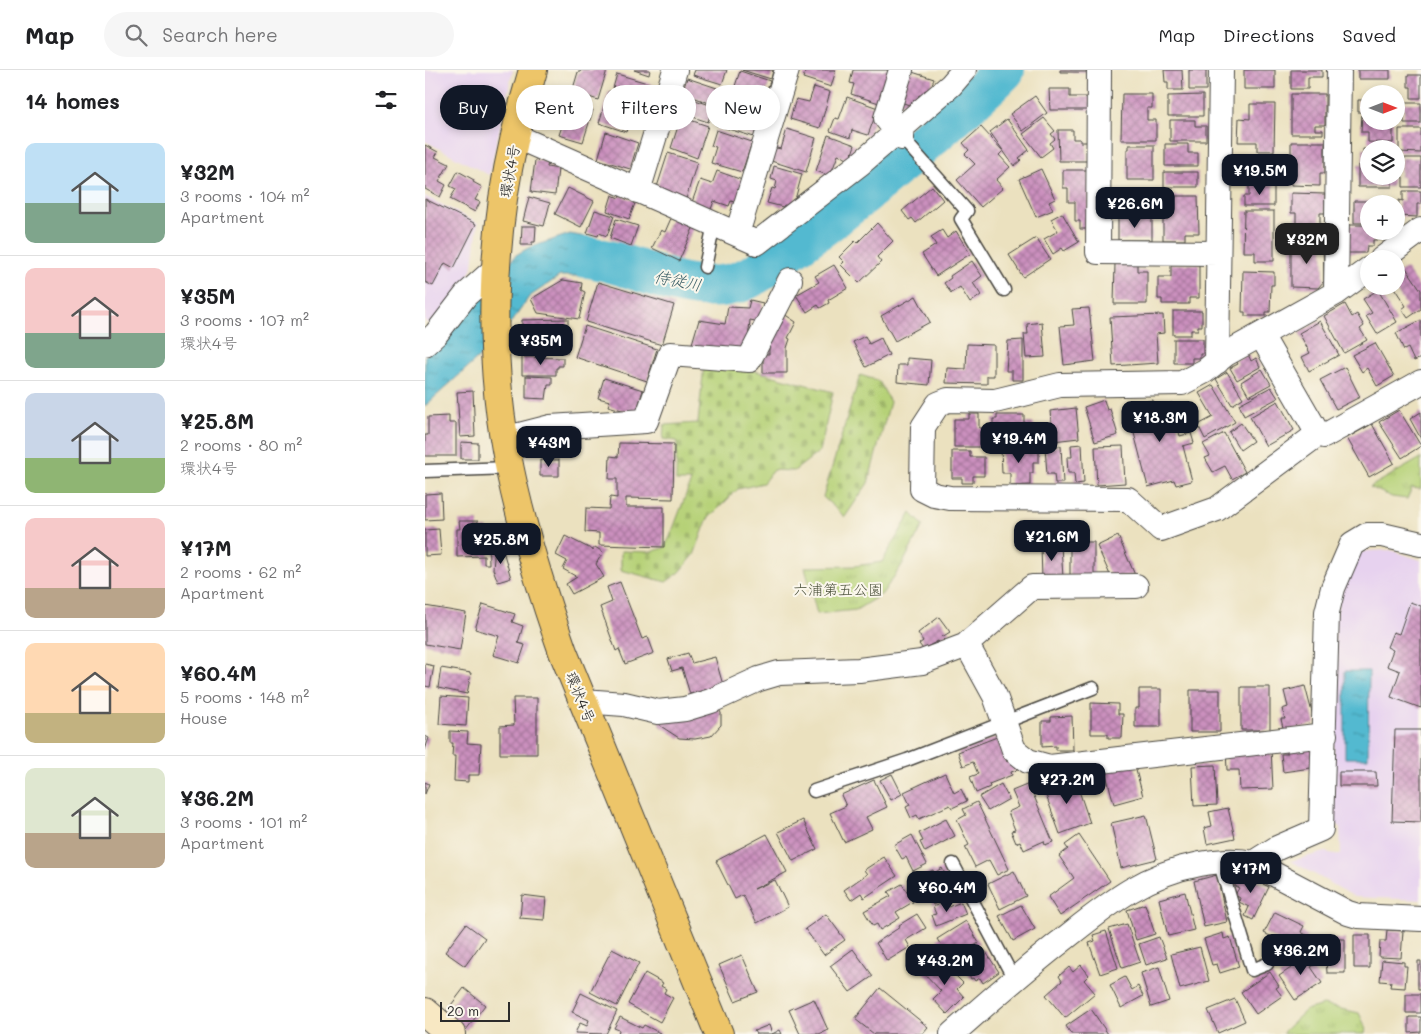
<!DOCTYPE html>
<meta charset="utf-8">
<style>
body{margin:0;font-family:Mali,"Klee One",sans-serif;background:#f6f6f6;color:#202124;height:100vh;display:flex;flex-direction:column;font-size:19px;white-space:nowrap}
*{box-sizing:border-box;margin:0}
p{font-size:16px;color:#757577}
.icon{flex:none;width:28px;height:28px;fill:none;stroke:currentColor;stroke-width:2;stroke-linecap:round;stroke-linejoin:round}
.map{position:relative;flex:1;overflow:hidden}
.sheet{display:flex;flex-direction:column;background:#fff;width:425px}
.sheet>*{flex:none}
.hud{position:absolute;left:15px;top:15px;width:475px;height:45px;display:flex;gap:10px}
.needle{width:32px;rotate:90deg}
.controls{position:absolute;left:935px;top:15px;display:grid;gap:10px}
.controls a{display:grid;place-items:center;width:45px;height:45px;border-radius:50%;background:#fff;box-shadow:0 2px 8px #0003;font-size:25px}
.scale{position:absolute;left:15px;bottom:12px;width:70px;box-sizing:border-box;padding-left:5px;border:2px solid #2b2b2b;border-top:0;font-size:14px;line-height:18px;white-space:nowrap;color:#2b2b2b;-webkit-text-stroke:4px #fbf7ec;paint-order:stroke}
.price{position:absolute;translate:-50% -42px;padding:0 11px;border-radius:10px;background:#111827;color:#fff;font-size:16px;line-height:32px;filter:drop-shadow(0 1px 2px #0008)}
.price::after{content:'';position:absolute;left:50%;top:30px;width:15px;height:11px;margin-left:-8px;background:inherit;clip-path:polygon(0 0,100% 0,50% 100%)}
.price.selected{background:#222;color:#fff}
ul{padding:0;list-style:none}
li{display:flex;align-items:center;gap:15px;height:125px;padding:0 25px}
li+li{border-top:1px solid #e0e0e0}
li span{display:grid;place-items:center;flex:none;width:140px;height:100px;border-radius:10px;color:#555}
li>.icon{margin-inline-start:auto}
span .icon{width:60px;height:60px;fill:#fffc;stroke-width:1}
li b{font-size:21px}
h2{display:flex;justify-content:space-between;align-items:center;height:60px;padding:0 25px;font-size:21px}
.tag{padding:0 18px;border-radius:22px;background:#fff;box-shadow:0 2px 8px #0003;font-size:18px;line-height:45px}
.tag.selected{background:#111827;color:#fff}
header{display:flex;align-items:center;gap:30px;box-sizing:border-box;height:70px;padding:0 25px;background:#fff;border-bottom:1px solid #e0e0e0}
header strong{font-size:24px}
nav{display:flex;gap:28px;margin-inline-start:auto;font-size:18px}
.search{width:350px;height:45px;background:#f6f6f6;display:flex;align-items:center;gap:12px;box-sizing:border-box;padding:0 18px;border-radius:28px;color:#757577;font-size:19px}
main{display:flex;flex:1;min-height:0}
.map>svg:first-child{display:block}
.built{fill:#e7d2ef}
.cemetery{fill:url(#cemetery-stones);stroke:#707e51}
.park{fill:url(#park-tufts);stroke:#707e51}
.water{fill:url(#water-ripples);stroke:#3e727e}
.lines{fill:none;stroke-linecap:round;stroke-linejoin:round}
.river{stroke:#52b9d0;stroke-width:42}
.building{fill:url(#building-cross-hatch)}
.lane-casing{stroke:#484641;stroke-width:15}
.street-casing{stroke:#484641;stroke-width:26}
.secondary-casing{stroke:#484641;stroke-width:30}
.primary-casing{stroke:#484641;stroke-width:30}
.lane{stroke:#fff;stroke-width:12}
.street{stroke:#fff;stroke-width:24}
.secondary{stroke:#f8e8c3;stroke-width:28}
.primary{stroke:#edc569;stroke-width:28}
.labels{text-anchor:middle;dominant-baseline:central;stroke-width:4;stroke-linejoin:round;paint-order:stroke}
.street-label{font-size:15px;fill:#2b2b2b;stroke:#fbf7ec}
.park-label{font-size:15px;fill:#4e543e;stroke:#fbf7ec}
.water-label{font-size:16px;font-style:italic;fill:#395d65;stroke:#fbf7ec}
</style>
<header>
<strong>Map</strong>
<div class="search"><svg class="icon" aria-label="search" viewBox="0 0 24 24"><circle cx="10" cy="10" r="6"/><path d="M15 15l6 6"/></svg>Search here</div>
<nav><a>Map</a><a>Directions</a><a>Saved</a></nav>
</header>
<main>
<section class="sheet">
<h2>14 homes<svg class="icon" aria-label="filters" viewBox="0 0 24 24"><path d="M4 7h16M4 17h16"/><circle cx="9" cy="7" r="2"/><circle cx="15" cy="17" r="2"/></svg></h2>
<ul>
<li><span style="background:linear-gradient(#bfe0f5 60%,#7fa58c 0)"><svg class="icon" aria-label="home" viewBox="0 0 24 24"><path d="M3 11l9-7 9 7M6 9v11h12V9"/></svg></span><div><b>¥32M</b><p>3 rooms · 104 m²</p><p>Apartment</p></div></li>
<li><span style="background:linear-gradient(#f6c9c9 65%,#7fa58c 0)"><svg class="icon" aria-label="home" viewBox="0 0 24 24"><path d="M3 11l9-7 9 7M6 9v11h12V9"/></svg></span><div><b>¥35M</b><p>3 rooms · 107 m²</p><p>環状4号</p></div></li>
<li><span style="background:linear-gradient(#c9d6e8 65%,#8fb573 0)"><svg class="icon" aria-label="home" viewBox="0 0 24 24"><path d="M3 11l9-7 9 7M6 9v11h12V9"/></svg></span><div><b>¥25.8M</b><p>2 rooms · 80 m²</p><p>環状4号</p></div></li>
<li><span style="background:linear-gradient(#f6c9c9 70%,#b9a48a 0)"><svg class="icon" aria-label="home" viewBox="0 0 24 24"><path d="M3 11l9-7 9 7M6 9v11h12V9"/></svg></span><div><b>¥17M</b><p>2 rooms · 62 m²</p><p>Apartment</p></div></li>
<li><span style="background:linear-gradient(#ffd9b3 70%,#c2b280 0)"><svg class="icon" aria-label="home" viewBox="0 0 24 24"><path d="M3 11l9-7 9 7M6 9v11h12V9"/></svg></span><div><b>¥60.4M</b><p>5 rooms · 148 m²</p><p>House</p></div></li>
<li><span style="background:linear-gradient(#dfe7d0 65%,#b9a48a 0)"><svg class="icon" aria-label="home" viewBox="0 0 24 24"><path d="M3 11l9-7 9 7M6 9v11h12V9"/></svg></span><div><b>¥36.2M</b><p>3 rooms · 101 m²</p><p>Apartment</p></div></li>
</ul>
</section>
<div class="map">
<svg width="996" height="964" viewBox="0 0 996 964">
<defs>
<pattern id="cemetery-stones" width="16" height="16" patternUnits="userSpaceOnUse" patternTransform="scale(1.25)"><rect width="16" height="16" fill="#b6d177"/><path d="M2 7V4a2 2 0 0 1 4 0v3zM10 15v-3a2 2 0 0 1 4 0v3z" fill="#9db467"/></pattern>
<pattern id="park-tufts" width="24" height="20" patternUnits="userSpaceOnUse" patternTransform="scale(1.25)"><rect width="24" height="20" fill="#b6d177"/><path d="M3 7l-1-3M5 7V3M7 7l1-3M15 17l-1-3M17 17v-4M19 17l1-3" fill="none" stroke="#9db467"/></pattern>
<pattern id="water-ripples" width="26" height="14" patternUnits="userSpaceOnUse" patternTransform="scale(1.25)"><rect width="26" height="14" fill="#52b9d0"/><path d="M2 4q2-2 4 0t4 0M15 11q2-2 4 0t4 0" fill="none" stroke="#4497a9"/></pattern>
<pattern id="building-cross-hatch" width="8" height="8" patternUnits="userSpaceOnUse" patternTransform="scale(1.25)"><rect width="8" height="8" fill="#cb90be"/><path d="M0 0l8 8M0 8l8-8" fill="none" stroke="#a5769b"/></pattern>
</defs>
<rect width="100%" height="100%" fill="#fbf7ec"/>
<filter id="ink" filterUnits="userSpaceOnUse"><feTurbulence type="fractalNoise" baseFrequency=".02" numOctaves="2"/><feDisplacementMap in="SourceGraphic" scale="10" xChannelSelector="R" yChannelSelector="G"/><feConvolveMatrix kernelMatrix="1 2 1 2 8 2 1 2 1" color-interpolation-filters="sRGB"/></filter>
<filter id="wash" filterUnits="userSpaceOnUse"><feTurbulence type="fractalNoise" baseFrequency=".0096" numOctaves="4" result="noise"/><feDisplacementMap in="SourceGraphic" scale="20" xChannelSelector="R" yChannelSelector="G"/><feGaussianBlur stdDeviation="1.12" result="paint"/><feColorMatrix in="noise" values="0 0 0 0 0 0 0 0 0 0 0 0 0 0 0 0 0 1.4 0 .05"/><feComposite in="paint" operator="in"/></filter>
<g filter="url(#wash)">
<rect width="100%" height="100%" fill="#ebe1bf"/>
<path class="built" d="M0,0H88L64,105L0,71Z
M0,126L53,153L48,196L33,225L9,258L0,251Z
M965,480L996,490V830L930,827L866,791L900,782L916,785L915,756L908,754L910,553L914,528L933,483L942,481Z"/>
<path class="cemetery" d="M279,295L323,299L408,322L395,381L369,401L348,400L338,413L313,419L282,450L269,485L255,502L241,512L196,500V481L225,482L239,478L245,467L266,411H251L252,371L238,369L239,355L273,353Z
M435,305L454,311L465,332L443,413L420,447L398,427Z"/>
<path class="park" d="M996,388V419L987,418L982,429L967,427L945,417Z
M486,443L498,455L477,495L457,524L431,540L392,544L380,497L429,496L457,492Z
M898,935L934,943L941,958L940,964H858L859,961L881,940Z"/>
<path class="water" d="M145,164L172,169L225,186L212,221L164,206H135L104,227L91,246L62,280L0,336V286L20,267L38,242L49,236L91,185L103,178Z
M920,601H944L943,688H920Z"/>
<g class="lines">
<path class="river" d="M162,187C207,192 255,224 302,215C324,212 343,195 361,182C414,146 463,104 512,61C534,41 558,22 579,0"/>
</g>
<g id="blocks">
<path class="building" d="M156,0H182L173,30L164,27V29L147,22L153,2H155Z
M209,0H225L224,5Z
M270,0H302L297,14L268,5Z
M317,0H348L346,9Z
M381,0H411L406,17L378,8Z
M428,0H464L454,33L426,24L429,14L425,13Z
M635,0H663V2H635Z
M739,0H757L758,20H743V12H740Z
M764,0H781V20H764Z
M819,0H850V19H819Z
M866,0H897V7H883V19H866Z
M933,0H965V9H933Z
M315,1L345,11L340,26L310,16Z
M484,1L509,9L504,22L500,20L498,26L494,25L492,31L489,30L487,36L473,31Z
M192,4L229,15L224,29L188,18Z
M983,5H996V28H986V17H983Z
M262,8L292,18L287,34L257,23Z
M389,17L405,22L395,58L365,49L371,29L384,32Z
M303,18L327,26L326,30L339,34L335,48L297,36Z
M624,19H645V27H667V40H625Z
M184,21L212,30L209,38L212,39L207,54L204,53L201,62L174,53Z
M697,24H727V38H722V50H731V70H696Z
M866,24H900V55H890V60H898V64H866Z
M778,25V46H743V26Z
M258,26L288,36L283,52L253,42Z
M610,26L622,43L598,61L585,44Z
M422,27L453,38L443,65L427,60L425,68L405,61L410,48L414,49Z
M933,30H944V51H968V73L943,72V62H936L937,42H933Z
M145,32L168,40L158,72L134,65Z
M979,33H996V53H979Z
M825,34H850L849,81H832V72H813L814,48L825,49Z
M296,37L321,44L320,49L333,53L329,67L291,55Z
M256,47L283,56L272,88L246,78Z
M619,48L630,61L626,64L630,69L625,73L628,78L616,87L598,64Z
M582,49L604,80L594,88L596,90L589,96L565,62Z
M745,50H770V56H781V71H745Z
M556,57L578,81L574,85L585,97L571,110L578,118L556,137L532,110L550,94L540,84L544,80L538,73Z
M362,59L391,68L381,102L343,90L347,77L356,79Z
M974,59H996V83L974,82Z
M291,60L327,72L317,102L286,93L291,77L286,76Z
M633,60H648V69H655V72H662V91H634Z
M181,62L213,73L205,99L173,89Z
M403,65L430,75L425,90L413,85L405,106L391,101Z
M866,72H900V103H895V116L866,115Z
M740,74H763V83H773V96H740Z
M0,75L13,82L10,87L24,94L14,111L21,115L15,127L0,119Z
M704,75H729V110H702V79H704Z
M938,79H944V106H967V117H933V95H938Z
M243,83L272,92L261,129L231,120Z
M821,86H837V88H850V110H822Z
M976,88H996V117H978V107H975Z
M110,90L123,92L122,97L133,99L130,125L106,122Z
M349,96L377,104L368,137L359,135L358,137L342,133L347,118L350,119L352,111L346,109Z
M616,99L630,129L624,132L628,140L611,147L594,109Z
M638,100H664V159H655V151H650V132H643V118H638Z
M33,101L49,110L48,112L57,117L50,130L55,132L50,142L25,129L31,119L25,116Z
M292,101L320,111L312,133L306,131L304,136L289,131L285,142L266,135L275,110L287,114Z
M739,102H773V117H739Z
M824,114H849V136H819V126H824Z
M507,116L518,130L491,153L487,148L484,150L477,141Z
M143,118L169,131L156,157L130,144Z
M978,121H996V134H992V147L973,146L974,130L978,131Z
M866,123L900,124V143H895V169H877V160H871V143H866Z
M187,125L194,128L195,125L211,131L204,149L182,141Z
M695,126H729V146H695Z
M743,126H773L774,163H760V170H738V149H743Z
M104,127L125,133L119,156L98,151Z
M0,129L51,154L29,198L20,193L8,216L0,212Z
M929,131H965V134H944V153H929Z
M170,140L189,146L182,166L174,163L173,166L162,163Z
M819,141H849V191H830V182H818Z
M637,143L654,172L639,181L637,178L628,184L619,169L633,161L626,149Z
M247,146L269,156L254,191L227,178L236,160L240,162Z
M693,148H727V170H693Z
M191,149L213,156L206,176L185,168Z
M452,153L468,171L452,187L456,192L434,213L416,195L419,192L414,187L430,171L432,173Z
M923,155H944V161H960V170H948V176H942L941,183H922Z
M97,156H111L110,172H107V175H96Z
M517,160L522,168L531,161L545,184L511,206L497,184L511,175L506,167Z
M611,168L625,189L598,207L584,185Z
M866,172L898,173L899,211L893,218L866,217Z
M547,191L557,206L548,213L556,225L545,233L535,217L526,223L519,213L526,208L525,206Z
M690,193H712V201H722V234H689Z
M746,194H774V228H764V234H737V229H733V207H746Z
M409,195L423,218L403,230L404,233L395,238L393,235L382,242L371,225L394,212L390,206Z
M981,198L996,220V239L983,248L977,239L981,236L968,216H971V204Z
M818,201L849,202V215H846L845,242H841V246H820V242H817Z
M138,210L157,213L156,220L160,222L154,249L113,243L106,229Z
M173,212L249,235L237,275L161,252Z
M953,220L972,252L952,264L941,246L947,243L938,229Z
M491,226L505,252L470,271L456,246Z
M325,230L338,233L335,252L325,250L322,281L266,277L274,250L300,254L303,237L323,238Z
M920,234L927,247L932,244L939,256L935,259L942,270L919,283L899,246Z
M664,238L670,291L639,295L635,256L649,255L647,239Z
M748,241H777V256H773V260H766V265H748Z
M356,242L371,252L363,268L365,269L362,278V303H338V284H344V265Z
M738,245L739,263L731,264L733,293L688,296L685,247Z
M143,249V264H97V250Z
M996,250V288L989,291L983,278L979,280L971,263Z
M895,251L914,285L884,301L877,287L885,283L874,263Z
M617,252L620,287L601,288L599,264H603L602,254Z
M160,256L232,279L222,311L150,287Z
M440,266L444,274L456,268L464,285L441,297L428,272Z
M143,267V282H97V268Z
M749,269H778V284H775V288H767V293H749Z
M598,270V310H587V301H581L583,271Z
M950,273L969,306L952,316L942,298L937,302L927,285Z
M542,274L569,275V306H562V314L521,313L522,298L541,299Z
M823,284L826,291L831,288L835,297L812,310L805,298L813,294L811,290Z
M97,287L138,288V296H133V298H131V305H97Z
M482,288L506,290L504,315L472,312L473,295H482Z
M920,297L935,327L911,339L895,310Z
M837,299L846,314L824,326L816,312Z
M802,302L818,328L807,335L791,309Z
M101,306L127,307V315H123L121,329L101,328Z
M179,308L218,320L211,344L183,336L185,331L173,328Z
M788,315L810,352L780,369L773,355L788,347L774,323Z
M846,317L853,328L819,346L814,334Z
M48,321L50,366L35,367L32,322Z
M679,330L682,340L685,339L693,365L670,372L659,337Z
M728,330L729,337L747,333L755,366L766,363L769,373L758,376L767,411L751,415L749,410L723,417L702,336Z
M853,331L869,360L841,376L825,347Z
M651,338L654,368L628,371L625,341Z
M974,340L996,376L977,388L954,352Z
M996,342V369L985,349Z
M544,344H554V358H559L560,377H529V349H544Z
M572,345H599V353H609V371L598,372V366H589V373H572L571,356H568V349H572Z
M24,346V353H31V386H0V365H3V347Z
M816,353L828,371L815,380L804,362Z
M947,354L969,393L944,407L922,368Z
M799,363L820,402L807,409L800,396L788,402L780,388L785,386L778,374Z
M36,372L53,373V389H36Z
M194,373L249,374L248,429L201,428V437H239V477L174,475V463L160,462L161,438L184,439L185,427L192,428V409H184L185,386L193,387Z
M657,374L659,413L650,414L649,403H643L642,387H647L646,375Z
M636,376L638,413H630L629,404H622L620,377Z
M698,376L700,413L672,415L670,377Z
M576,378H614V392H608V403H605V415L585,416V403H577Z
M527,381H545V387H559V406H548V413H537V408H527Z
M115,390H134V406H115Z
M16,423L17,449L0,450V424Z
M34,451H53V459L63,458L64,494H59V486L32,487V459H35Z
M14,459L16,485L0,486V460Z
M140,466L168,480L170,477L178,482L171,494L179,507L147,524L141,514L152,507L138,499L142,491L131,485Z
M693,466L710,505L686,507L672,476Z
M659,472H669V506H645V475H659Z
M76,474L86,508L73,512L68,499L70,477Z
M636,475L638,508L617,509L616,476Z
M195,512L217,569L223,567L229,583L200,594L194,579L191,581L175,537L187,532L182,517Z
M985,532L996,536V638L966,627L975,601L962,596L968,580L962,577L968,562L974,564Z
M58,534L90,544L87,552L98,556L93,573L100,575L94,593L68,585L74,566L50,559Z
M0,536L41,543L35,580L0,574Z
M514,547L525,562L517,567L520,570L515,574L513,571L498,579L494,574L498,571L493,563Z
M263,583L267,593L290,587L298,615L265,624L257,598L247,601L243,589Z
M0,594L9,596L5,617L0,616Z
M16,598L46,603L42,624L13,618Z
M880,616L890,654L859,662L856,649H860L857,639L863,637L859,621Z
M816,617H845V660H816Z
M714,619H736V657H710V638H714Z
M765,620H795V662H765Z
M16,626L43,628L41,656L14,654Z
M88,628H112V684H75V656L89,655Z
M666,633L693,634V644H698L697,668H683V664H666Z
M293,638L296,643V655L286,666L270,669L254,668L234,655V650Z
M647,646L648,680H631V676L617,677V651H626V647Z
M970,660H996V752L967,751Z
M25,661L43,662L42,673L56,674L54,705H43V712L29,711L30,686H27L28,673H25Z
M0,666L4,668L0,680Z
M572,667L582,692L588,690L592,700L586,702L587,705L564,714L565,717L551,723L545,707L553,704L548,692L538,696L533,682Z
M889,674L893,697L858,702L856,684H862V678Z
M846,678L848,719L815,720L814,700H802L801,680Z
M709,693L718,726L689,734L679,697Z
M790,695L792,735L769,736L767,696Z
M914,702H951L952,716H914Z
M520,703L529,723L536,719L542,731L527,738L525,735L494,749L492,745L486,748L481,737L485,735L479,722Z
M467,704L477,724L466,730L455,710Z
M649,706L665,753L635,764L618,717Z
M449,710L462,737L441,747L447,759L419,772L405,743L421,736L416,725Z
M0,712L4,714L0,724Z
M576,714L584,729L563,741L554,727Z
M604,714L628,772L620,775L619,771L599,780L595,771L591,773L586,761L590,760L583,742L594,737L587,721Z
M552,732L584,799L572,805L564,790L550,797L540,777L544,775L532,750L541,745L538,739Z
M803,738L810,768L782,774L779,758L787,756L784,742Z
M721,745L732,789L696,798L686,753Z
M521,749L530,766L500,782L495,772L498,771L494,763Z
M378,750L392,779L368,791L353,762Z
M342,764L362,802L329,819L350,810L363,837L332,853L318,825L310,829L291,791Z
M487,765L502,794L488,801L481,787L477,789L469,775Z
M654,765L685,811L635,846L623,827L649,808L634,786L643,779L640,775Z
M459,787L472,806L439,828L436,823L426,830L419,820L442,804L439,800Z
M517,798L527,818L521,821L522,824L517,827L519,829L508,835L501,820L504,818L497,805L508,800L509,803Z
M589,801L601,826L575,839L563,814Z
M815,803L844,817L828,850L820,846L824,837L814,832L815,828L810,825L814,818L810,816Z
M792,805L802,852L779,857L769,811Z
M477,814L488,832L471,842L475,848L455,860L452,854L448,856L439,841L466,826L463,822Z
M760,822L769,860L743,866L734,829Z
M97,825L121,828L119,850L95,848Z
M521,831L524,837L536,832L541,844L511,856L507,845L511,844L508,837Z
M720,834L730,864L711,870L702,840Z
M596,835L610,859L588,871L574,846Z
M850,842L879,856L876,862L883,866L878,874L874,872L871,879L839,863Z
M401,844L420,870L399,885L380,859Z
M492,844L501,858L481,870L485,877L462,891L451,873L475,857L474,855Z
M541,851L554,873L525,890L512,869Z
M41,854L60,868L40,896L20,882Z
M702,854L715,892L697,898L684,859Z
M962,860L978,861L976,888L954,887L955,871H961Z
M681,861L693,898L675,904L664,873L670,871L668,865Z
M798,863L799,869L805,867L814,897L795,903L792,894L787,895L779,869Z
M929,865H945V898H929Z
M734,867L742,888L721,895L714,874Z
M904,869H920V903H902L900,872H904Z
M775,877L784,911L755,919L746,884Z
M187,879L214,893L192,936L165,922Z
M428,879L448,906L425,922L405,896Z
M559,879L574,902L558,913L555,908L550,911L548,908L546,909L536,893Z
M885,880L893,893L886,897L897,913L870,930L854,906L869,896L867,892Z
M317,885L333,922L310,931L294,895Z
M511,889L526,904L527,902L538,913L532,919L539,927L522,944L508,929L516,921L498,902Z
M957,890L979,892V896H982L980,918L965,917L966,912L955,911Z
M993,891H996V919H993Z
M656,895L664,905L659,910L670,923L640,948L621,925L637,911L634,906L644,897L648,902Z
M734,897L744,931L726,937L716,903Z
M845,902L854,916L851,918L857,926L831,944L816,922Z
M220,903L238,913L236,916L241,919L239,923L248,928L235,952L203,934Z
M700,907L707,920L713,916L718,926L696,938L685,915Z
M39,918L60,935L41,960L20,943Z
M455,918L503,957L497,964H449L430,949Z
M156,923L192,941L181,964L150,963L155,953L162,956L164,950L147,942Z
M981,924H996V943H981Z
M389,929L403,960L394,964H375L364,940Z
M810,929L820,951L793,963L783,940Z
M666,939L683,964H646L641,956Z
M195,947L217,958L219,955L237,964H193L194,960L189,958Z
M984,947H996V962L984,963Z
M344,955L347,964L355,960L357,964H331L329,961Z"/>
</g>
</g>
<g filter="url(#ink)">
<use href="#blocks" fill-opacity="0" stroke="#484641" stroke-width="1"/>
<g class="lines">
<defs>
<path id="lane" d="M477,68L542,141L536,149L579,220
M280,197L289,154
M0,401L85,398
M389,721L482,690L668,618
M794,791L827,900L842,894
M528,794L589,909"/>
<path id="street" d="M476,0L461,48L477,68
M674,0L673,182L793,183
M90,66L332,173L436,93L526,15L539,0
M213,121L250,0
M312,164L362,0
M957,189L996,160
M911,223L914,0
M836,265L893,364L792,439L736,459L703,429L525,428L509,425L497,419L498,357L513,334L523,330L570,331L635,315L757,313L780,301L801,284L911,223L944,199
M0,274L11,264L41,225L70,199
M792,292L796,0
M893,364L899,366L996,312
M79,369L125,357L221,351L245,284L324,290L365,210
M542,575L544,572L607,517L711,516
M158,631L199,634L233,642L260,639L286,631L334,609L354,603L434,600L497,592L542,575L570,626L589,680L603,691L625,697L900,665
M828,793L852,778L896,759L902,542L908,518L927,474L942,465H957L996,474
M527,964C562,933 597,902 634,873C680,837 716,805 775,794C793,791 809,789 828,793L923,843L933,846L996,849"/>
<path id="secondary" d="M0,942L26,964"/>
<path id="primary" d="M108,0C102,22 95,44 90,66C65,173 62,292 85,400C98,462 117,522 138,582L294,964"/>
</defs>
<use href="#lane" class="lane-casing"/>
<use href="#street" class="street-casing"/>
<use href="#secondary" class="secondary-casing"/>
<use href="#primary" class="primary-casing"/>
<use href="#lane" class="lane"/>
<use href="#street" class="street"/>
<use href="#secondary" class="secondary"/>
<use href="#primary" class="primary"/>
</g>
</g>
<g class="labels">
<g class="street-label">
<text transform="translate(84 101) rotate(-80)">環状4号</text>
<text transform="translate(156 627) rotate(68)">環状4号</text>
</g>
<g class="park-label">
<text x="413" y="519">六浦第五公園</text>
</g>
<g class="water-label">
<text transform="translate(253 210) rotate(11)">侍従川</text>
</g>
</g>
</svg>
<div class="controls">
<a><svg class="needle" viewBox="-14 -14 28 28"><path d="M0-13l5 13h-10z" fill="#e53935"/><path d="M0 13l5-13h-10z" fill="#757577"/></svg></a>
<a><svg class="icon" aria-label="layers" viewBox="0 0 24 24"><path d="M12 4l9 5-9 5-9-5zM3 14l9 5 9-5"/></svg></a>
<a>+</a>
<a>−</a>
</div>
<div class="scale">20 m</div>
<b class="price" style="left:835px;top:126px">¥19.5M</b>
<b class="price" style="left:710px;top:159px">¥26.6M</b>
<b class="price selected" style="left:882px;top:195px">¥32M</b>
<b class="price" style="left:116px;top:296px">¥35M</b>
<b class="price" style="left:735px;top:373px">¥18.3M</b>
<b class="price" style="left:594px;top:394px">¥19.4M</b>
<b class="price" style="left:124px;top:398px">¥43M</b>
<b class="price" style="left:627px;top:492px">¥21.6M</b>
<b class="price" style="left:76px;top:495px">¥25.8M</b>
<b class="price" style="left:642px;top:735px">¥27.2M</b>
<b class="price" style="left:826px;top:824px">¥17M</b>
<b class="price" style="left:522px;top:843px">¥60.4M</b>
<b class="price" style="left:876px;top:906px">¥36.2M</b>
<b class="price" style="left:520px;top:916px">¥43.2M</b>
<div class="hud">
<a class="tag selected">Buy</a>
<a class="tag">Rent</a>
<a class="tag">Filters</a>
<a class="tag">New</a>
</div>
</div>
</main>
